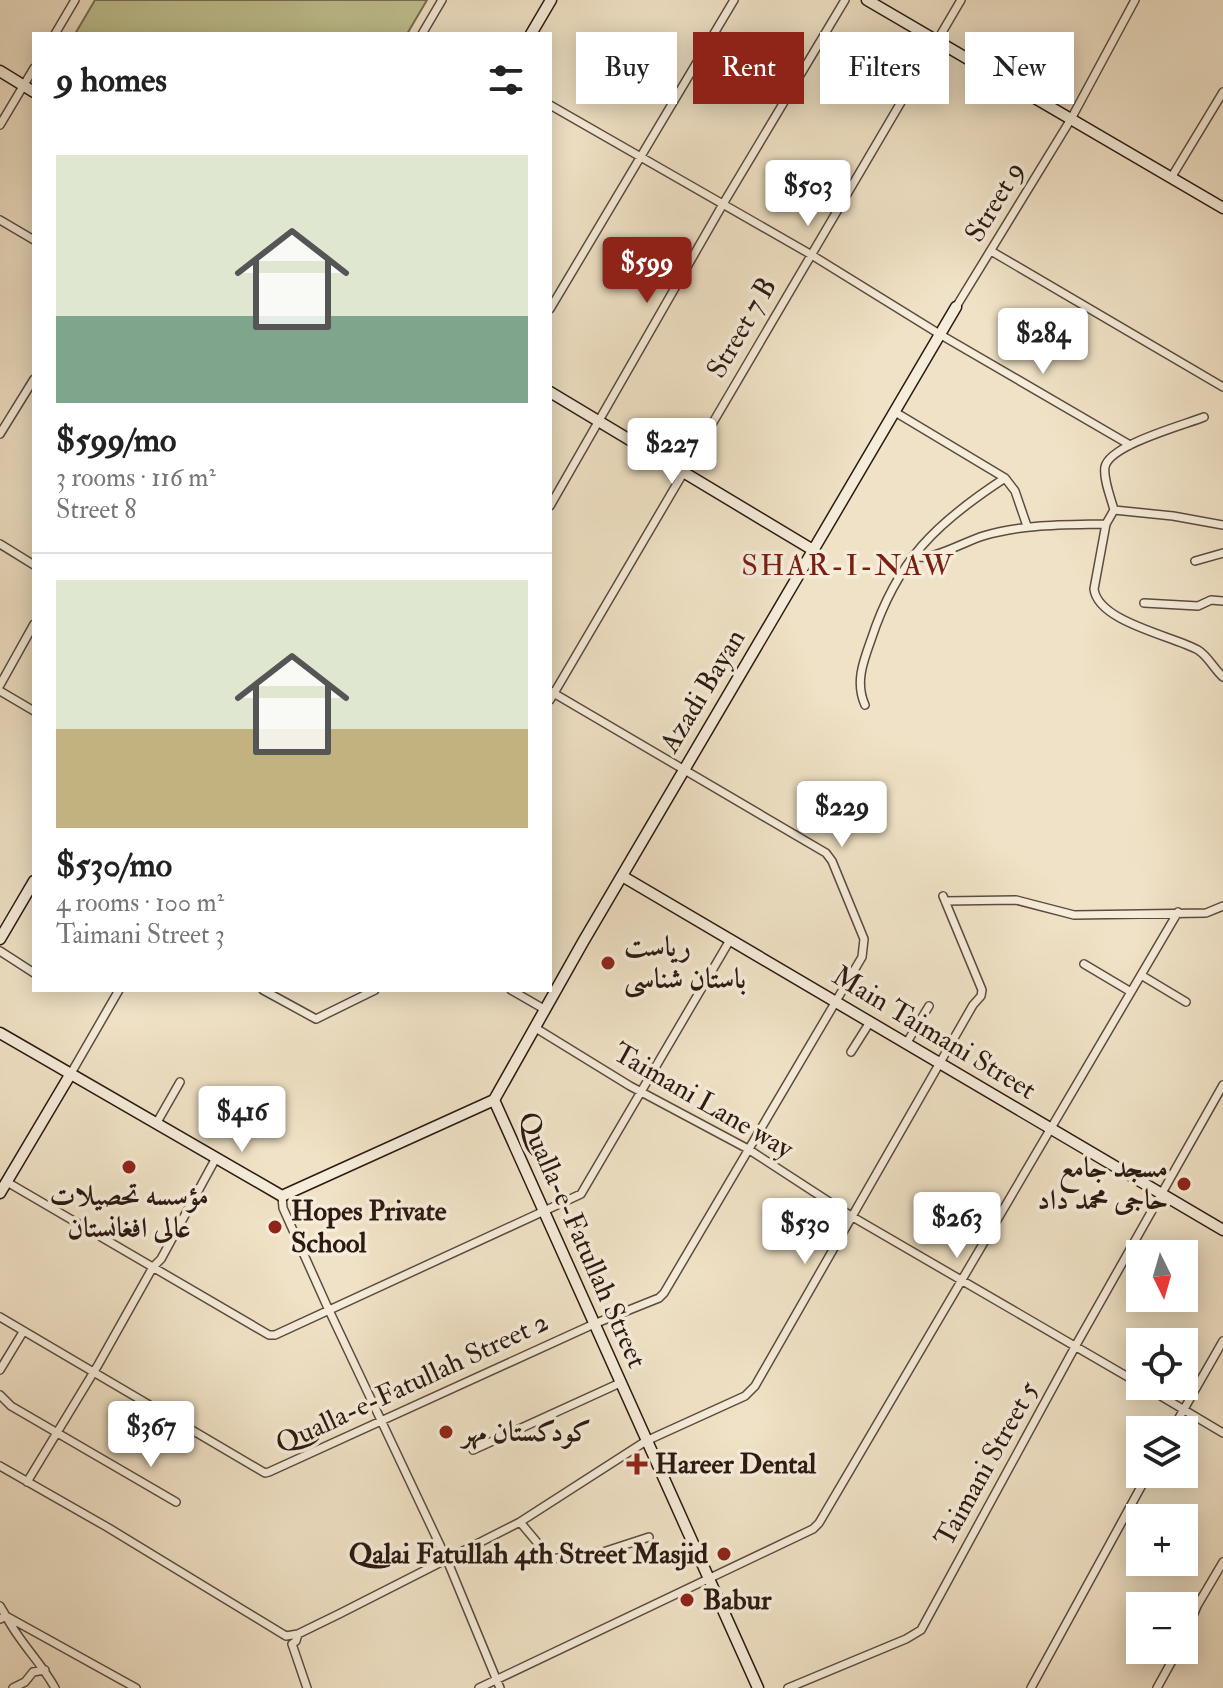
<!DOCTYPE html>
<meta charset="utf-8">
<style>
body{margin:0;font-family:"IM FELL Double Pica",Amiri,serif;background:#f6f6f6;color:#222;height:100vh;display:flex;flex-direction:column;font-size:30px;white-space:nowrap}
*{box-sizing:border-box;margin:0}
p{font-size:26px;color:#767676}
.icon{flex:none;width:44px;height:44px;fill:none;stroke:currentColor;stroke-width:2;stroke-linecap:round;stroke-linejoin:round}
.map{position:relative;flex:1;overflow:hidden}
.drawer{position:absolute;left:32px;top:32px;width:520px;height:960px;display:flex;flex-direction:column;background:#fff;border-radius:0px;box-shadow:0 4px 20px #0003}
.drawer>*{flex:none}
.guide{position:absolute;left:576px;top:32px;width:526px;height:72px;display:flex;gap:16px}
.needle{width:52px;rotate:175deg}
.fabs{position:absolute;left:1126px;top:1240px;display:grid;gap:16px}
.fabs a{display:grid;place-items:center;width:72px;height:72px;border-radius:0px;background:#fff;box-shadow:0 4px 20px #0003;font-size:40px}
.price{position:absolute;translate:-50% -68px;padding:0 18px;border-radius:8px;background:#fff;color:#222;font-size:26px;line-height:52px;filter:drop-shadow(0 2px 4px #0008)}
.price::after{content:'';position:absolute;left:50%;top:48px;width:24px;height:18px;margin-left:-12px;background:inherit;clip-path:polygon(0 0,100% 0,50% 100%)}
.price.current{background:#8f2418;color:#fff}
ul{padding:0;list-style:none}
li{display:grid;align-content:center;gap:16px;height:424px;padding:0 24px}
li+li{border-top:2px solid #e0e0e0}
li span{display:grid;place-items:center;height:248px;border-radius:0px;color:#555}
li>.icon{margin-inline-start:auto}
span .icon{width:144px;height:144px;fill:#fffc;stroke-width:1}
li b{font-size:34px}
h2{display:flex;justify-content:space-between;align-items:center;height:96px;padding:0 24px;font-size:34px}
.tag{padding:0 28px;border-radius:0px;background:#fff;box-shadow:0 4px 20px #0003;font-size:28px;line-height:72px}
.tag.current{background:#8f2418;color:#fff}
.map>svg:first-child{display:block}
.green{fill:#c0c291;stroke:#766e51;stroke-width:2}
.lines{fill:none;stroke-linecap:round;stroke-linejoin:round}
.street-casing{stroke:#5d4b3e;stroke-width:10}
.secondary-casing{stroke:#2c1911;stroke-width:13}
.street{stroke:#f5ecda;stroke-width:7}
.secondary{stroke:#f5ecda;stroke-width:10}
.poi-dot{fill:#8f2418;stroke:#f5ecda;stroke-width:3}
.labels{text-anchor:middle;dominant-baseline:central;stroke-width:7;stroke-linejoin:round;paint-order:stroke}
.street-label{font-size:28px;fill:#2c1911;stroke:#f5ecda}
.poi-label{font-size:28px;font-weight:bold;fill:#2c1911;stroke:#f5ecda;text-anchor:start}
.neighbourhood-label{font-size:30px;letter-spacing:2px;fill:#7a1f14;stroke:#f5ecda}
</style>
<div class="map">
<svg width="1223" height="1688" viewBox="0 0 1223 1688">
<rect width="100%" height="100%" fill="#f0e2c6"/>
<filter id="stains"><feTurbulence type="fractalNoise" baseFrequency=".0025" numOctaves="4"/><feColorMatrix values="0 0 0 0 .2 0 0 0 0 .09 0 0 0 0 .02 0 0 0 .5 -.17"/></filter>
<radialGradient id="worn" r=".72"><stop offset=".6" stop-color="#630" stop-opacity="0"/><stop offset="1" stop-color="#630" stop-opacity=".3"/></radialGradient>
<path class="green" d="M95,0H427L407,34H75Z"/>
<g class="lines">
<defs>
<path id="street" d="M55,34L75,0
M422,34L442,0
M550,105L810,254L941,335L1130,445
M0,125L34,68
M1171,178L1223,92
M0,220L34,240
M991,251L1223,387
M956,307L1071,119L1135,0
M550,309L734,0
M1204,417C1184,425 1109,445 1105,467C1103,479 1111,498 1114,510L1106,524L1094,589C1098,622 1173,636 1198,650C1208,656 1214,669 1223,677
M0,434L34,379
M1005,478L1015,491L1027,526
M550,506L723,204L845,0
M1114,510L1173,516L1223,525
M0,544L34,565
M913,556C928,563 966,541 983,536C1023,524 1064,525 1106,524
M1195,561L1223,553
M1144,603L1198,606L1211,600L1223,601
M0,685L34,624
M0,691L34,711
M550,700L961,0
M865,705C855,683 863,662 871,640C897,560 936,523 1005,478L895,412
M945,901L1016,900L1074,915L1206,913L1223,906
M0,951L34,973
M1084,964L1131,992
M1141,975L1186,1002
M263,990L316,1019L375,990
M511,990L544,1009
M534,1027L630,1086L748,1149L851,1216L1140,1384
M906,1044L929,1006
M851,1052L870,1022
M70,1075L119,990
M156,1124L180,1082
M7,1182L269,1335H275L581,1194L730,940
M282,1196L283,1208L327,1306L447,1560L500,1688
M0,1317L265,1473L269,1472L594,1324L659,1298L664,1293L862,957L864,939L832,861L826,853L550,691
M0,1370L23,1332
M1144,1386L1223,1433
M0,1395L11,1406L176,1502
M1172,1430L1223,1341
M473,1450L620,1383
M0,1466L107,1527L286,1636L298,1634L339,1614L520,1522L646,1441L745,1396L755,1386L973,1005L981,996L982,990L943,896
M27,1482L98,1365L153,1267L161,1259L216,1158
M520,1522L551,1559L603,1552L649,1537
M0,1606L6,1616L136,1688
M0,1619L6,1616C19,1642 41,1662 55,1688
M298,1634L296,1641L292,1644L307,1688
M1184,1638L1197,1606L1223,1562
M13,1688L25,1682L33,1672L45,1670
M479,1688L813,1529L819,1523L1178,912
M788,1688L906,1639L921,1630L1076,1345L1223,1085
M1031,1688L1148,1474
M1157,1688L1178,1650"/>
<path id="secondary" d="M867,0L1223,208
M531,34L551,0
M0,71L34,92
M550,392L813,550
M622,876L1223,1230
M0,939L34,881
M0,1033L282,1196L494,1100
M494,1100L583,942L956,307
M494,1100L758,1688
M0,1193L70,1075"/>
</defs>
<use href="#street" class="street-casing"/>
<use href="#secondary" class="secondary-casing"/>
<use href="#street" class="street"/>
<use href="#secondary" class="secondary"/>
</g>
<g class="poi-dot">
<circle cx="608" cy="963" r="8"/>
<circle cx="129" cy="1167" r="8"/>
<circle cx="1184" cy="1184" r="8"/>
<circle cx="275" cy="1227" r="8"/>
<circle cx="446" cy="1432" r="8"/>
<path d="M633 1452h8v8h8v8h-8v8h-8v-8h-8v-8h8z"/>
<circle cx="724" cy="1554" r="8"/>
<circle cx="687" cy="1600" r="8"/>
</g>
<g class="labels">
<g class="street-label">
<text transform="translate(995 202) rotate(-59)">Street 9</text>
<text transform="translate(742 328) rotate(-60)">Street 7 B</text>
<text transform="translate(703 691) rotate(-59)">Azadi Bayan</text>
<text transform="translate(934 1033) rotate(31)">Main Taimani Street</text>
<text transform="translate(703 1101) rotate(30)">Taimani Lane way</text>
<text transform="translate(582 1240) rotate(66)">Qualla-e-Fatullah Street</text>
<text transform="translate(412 1383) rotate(-25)">Qualla-e-Fatullah Street 2</text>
<text transform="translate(987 1464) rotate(-61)">Taimani Street 5</text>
</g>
<g class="poi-label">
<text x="624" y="947">ریاست<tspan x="624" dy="32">باستان شناسی</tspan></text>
<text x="1168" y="1168" text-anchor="end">مسجد جامع<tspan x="1168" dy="32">حاجی محمد داد</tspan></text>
<text x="129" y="1196" text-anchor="middle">مؤسسه تحصیلات<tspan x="129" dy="32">عالی افغانستان</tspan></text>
<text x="291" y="1211">Hopes Private<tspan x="291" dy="32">School</tspan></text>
<text x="462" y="1432">کودکستان مهر</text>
<text x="655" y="1464">Hareer Dental</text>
<text x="708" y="1554" text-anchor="end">Qalai Fatullah 4th Street Masjid</text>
<text x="703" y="1600">Babur</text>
</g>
<g class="neighbourhood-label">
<text x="848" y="565">SHAR-I-NAW</text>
</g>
</g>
<rect width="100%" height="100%" filter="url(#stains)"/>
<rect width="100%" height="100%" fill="url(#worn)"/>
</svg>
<div class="fabs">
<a><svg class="needle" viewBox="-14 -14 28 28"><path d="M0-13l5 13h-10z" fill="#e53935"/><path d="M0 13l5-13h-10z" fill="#767676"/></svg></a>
<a><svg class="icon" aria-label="locate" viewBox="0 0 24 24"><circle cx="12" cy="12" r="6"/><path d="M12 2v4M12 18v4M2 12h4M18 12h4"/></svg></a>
<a><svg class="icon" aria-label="layers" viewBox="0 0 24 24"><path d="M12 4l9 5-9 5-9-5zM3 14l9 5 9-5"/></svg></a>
<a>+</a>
<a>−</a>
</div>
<b class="price" style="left:808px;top:228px">$503</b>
<b class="price current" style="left:647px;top:305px">$599</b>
<b class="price" style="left:1043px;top:376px">$284</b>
<b class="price" style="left:672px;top:486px">$227</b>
<b class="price" style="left:842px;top:849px">$229</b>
<b class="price" style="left:242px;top:1154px">$416</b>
<b class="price" style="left:957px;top:1260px">$263</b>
<b class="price" style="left:805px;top:1266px">$530</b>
<b class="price" style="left:151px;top:1469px">$367</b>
<div class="guide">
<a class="tag">Buy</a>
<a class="tag current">Rent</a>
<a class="tag">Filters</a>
<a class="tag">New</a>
</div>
<section class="drawer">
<h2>9 homes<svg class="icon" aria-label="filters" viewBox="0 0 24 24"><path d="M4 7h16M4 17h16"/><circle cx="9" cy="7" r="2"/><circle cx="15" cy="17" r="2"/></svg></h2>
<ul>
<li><span style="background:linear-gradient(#dfe7d0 65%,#7fa58c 0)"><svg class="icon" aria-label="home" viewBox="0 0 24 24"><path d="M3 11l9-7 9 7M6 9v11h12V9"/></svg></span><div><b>$599/mo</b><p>3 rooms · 116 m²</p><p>Street 8</p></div></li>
<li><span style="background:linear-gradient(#dfe7d0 60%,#c2b280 0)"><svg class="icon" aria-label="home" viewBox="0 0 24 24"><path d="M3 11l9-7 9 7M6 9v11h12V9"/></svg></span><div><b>$530/mo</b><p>4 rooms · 100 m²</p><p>Taimani Street 3</p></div></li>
</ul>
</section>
</div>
